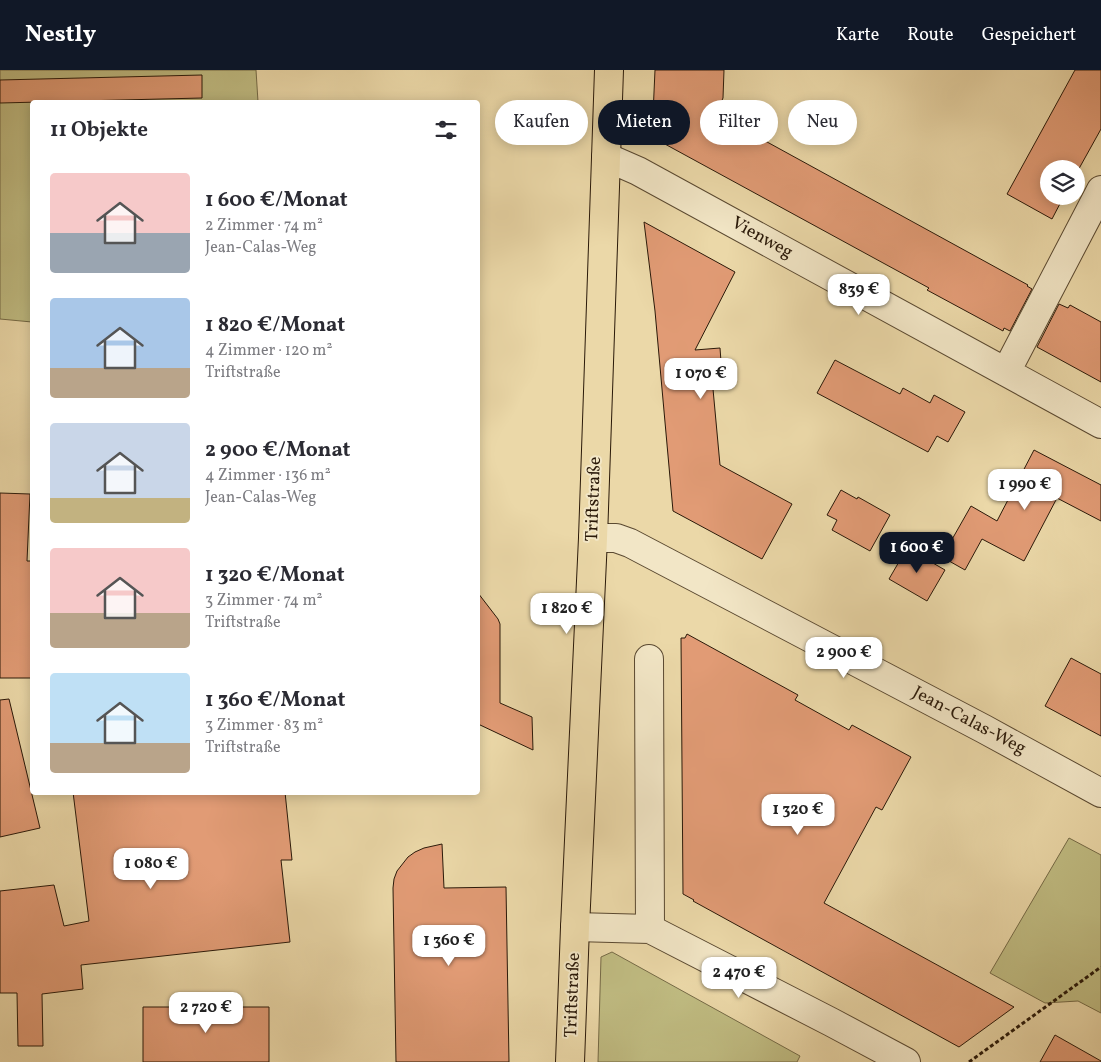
<!DOCTYPE html>
<html lang="de">
<meta charset="utf-8">
<style>
body{margin:0;font-family:Vollkorn,serif;background:#f2f2f3;color:#2b2b33;height:100vh;display:flex;flex-direction:column;font-size:19px;white-space:nowrap}
*{box-sizing:border-box;margin:0}
p{font-size:16px;color:#7c7c81}
.icon{flex:none;width:28px;height:28px;fill:none;stroke:currentColor;stroke-width:2;stroke-linecap:round;stroke-linejoin:round}
.map{position:relative;flex:1;overflow:hidden}
.sheet{position:absolute;left:30px;top:30px;width:450px;height:695px;display:flex;flex-direction:column;background:#fff;border-radius:5px;box-shadow:0 2px 12px #0003}
.sheet>*{flex:none}
.guide{position:absolute;left:495px;top:30px;width:475px;height:45px;display:flex;gap:10px}
.buttons{position:absolute;left:1040px;top:90px;display:grid;gap:10px}
.buttons a{display:grid;place-items:center;width:45px;height:45px;border-radius:50%;background:#fff;box-shadow:0 2px 12px #0003;font-size:25px}
.price{position:absolute;translate:-50% -42px;padding:0 11px;border-radius:10px;background:#fff;color:#222;font-size:16px;line-height:32px;filter:drop-shadow(0 1px 2px #0008)}
.price::after{content:'';position:absolute;left:50%;top:30px;width:15px;height:11px;margin-left:-8px;background:inherit;clip-path:polygon(0 0,100% 0,50% 100%)}
.price.selected{background:#111827;color:#fff}
ul{padding:0;list-style:none}
li{display:flex;align-items:center;gap:15px;height:125px;padding:0 20px}
li span{display:grid;place-items:center;flex:none;width:140px;height:100px;border-radius:5px;color:#555}
li>.icon{margin-inline-start:auto}
span .icon{width:60px;height:60px;fill:#fffc;stroke-width:1}
li b{font-size:21px}
h2{display:flex;justify-content:space-between;align-items:center;height:60px;padding:0 20px;font-size:21px}
.pill{padding:0 18px;border-radius:22px;background:#fff;box-shadow:0 2px 12px #0003;font-size:18px;line-height:45px}
.pill.selected{background:#111827;color:#fff}
header{display:flex;align-items:center;gap:30px;box-sizing:border-box;height:70px;padding:0 25px;background:#111827;color:#fff}
header strong{font-size:24px}
nav{display:flex;gap:28px;margin-inline-start:auto;font-size:18px}
.map>svg:first-child{display:block}
.green{fill:#c0bc82;stroke:#756a46}
.building{fill:#e19b75;stroke:#2a1909}
.lines{fill:none;stroke-linecap:round;stroke-linejoin:round}
.minor-casing{stroke:#5a4931;stroke-width:30}
.major-casing{stroke:#2a1909;stroke-width:30}
.path{stroke:#2a1909;stroke-width:3;stroke-dasharray:4 2.5;stroke-linecap:butt}
.minor{stroke:#f2e6c6;stroke-width:28}
.major{stroke:#ebd8a8;stroke-width:28}
.labels{text-anchor:middle;dominant-baseline:central;stroke-width:4;stroke-linejoin:round;paint-order:stroke}
.street-label{font-size:18px;fill:#2a1909;stroke:#f2e6c6}
</style>
<header>
<strong>Nestly</strong>
<nav><a>Karte</a><a>Route</a><a>Gespeichert</a></nav>
</header>
<div class="map">
<svg width="1101" height="992" viewBox="0 0 1101 992">
<rect width="100%" height="100%" fill="#ebd8a8"/>
<filter id="stains"><feTurbulence type="fractalNoise" baseFrequency=".004" numOctaves="4"/><feColorMatrix values="0 0 0 0 .2 0 0 0 0 .09 0 0 0 0 .02 0 0 0 .5 -.17"/></filter>
<radialGradient id="worn" r=".72"><stop offset=".6" stop-color="#630" stop-opacity="0"/><stop offset="1" stop-color="#630" stop-opacity=".3"/></radialGradient>
<path class="green" d="M0,0H256L258,32H32V252L0,249Z
M1069,768L1101,785V943L1078,931L1045,933L990,903Z
M612,882L800,986L797,992H598L601,887Z"/>
<path class="building" d="M655,0H724L723,28L716,44L1028,215L1027,216L1032,219L1010,261L1004,258L1003,261L927,220L929,218L652,67Z
M1075,0H1101V59L1076,104V99H1049V126H1064L1052,149L1007,124Z
M202,5V28L0,33V10Z
M644,152L735,202L695,280L720,278L723,319H713L720,395L792,434L762,489L673,441L655,241Z
M1059,234L1068,238L1070,235L1101,252V312L1037,277Z
M835,290L900,324L903,318L930,333L934,325L965,342L948,372L937,366L928,382L817,323Z
M1034,380L1101,415V451L1057,428L1024,491L982,469L965,500L942,487L971,436L997,451Z
M841,420L857,429L858,427L890,445L870,481L832,460L837,450L827,445Z
M0,423L30,424L27,491H32V608H0Z
M907,478L945,500L927,531L889,509Z
M478,523L498,549L500,554V633L532,647L533,680L478,654Z
M687,564L798,625L795,630L849,660L852,655L911,687L882,740L876,737L824,833L1014,937L959,977L693,831L694,830L683,824L681,568H685Z
M1071,588L1101,604V666L1045,636Z
M9,629L40,758L0,767V630Z
M73,722H285L292,790H281L290,872L81,895L83,919L42,924L43,976H18L17,923H0V821L54,815L64,856L89,851Z
M442,774L444,818L506,817L509,992H396L393,818L394,809L397,801L408,787L415,782L424,778Z
M143,937H269V992H143Z
M1055,965L1101,991V992H1040Z"/>
<g class="lines">
<defs>
<path id="minor" d="M606,87L638,101L1101,354
M1006,302L1101,120
M593,468H616L630,473L984,659L1101,723
M649,589L650,859
M575,857L650,859L831,952L906,992"/>
<path id="major" d="M570,992L575,857L593,468L609,0"/>
</defs>
<use href="#minor" class="minor-casing"/>
<use href="#major" class="major-casing"/>
<path class="path" d="M969,992L1101,897"/>
<use href="#minor" class="minor"/>
<use href="#major" class="major"/>
</g>
<g class="labels">
<g class="street-label">
<text transform="translate(762 168) rotate(29)">Vienweg</text>
<text transform="translate(594 429) rotate(-88)">Triftstraße</text>
<text transform="translate(969 651) rotate(28)">Jean-Calas-Weg</text>
<text transform="translate(573 925) rotate(-88)">Triftstraße</text>
</g>
</g>
<rect width="100%" height="100%" filter="url(#stains)"/>
<rect width="100%" height="100%" fill="url(#worn)"/>
</svg>
<div class="buttons">
<a><svg class="icon" aria-label="layers" viewBox="0 0 24 24"><path d="M12 4l9 5-9 5-9-5zM3 14l9 5 9-5"/></svg></a>
</div>
<b class="price" style="left:859px;top:246px">839 €</b>
<b class="price" style="left:701px;top:330px">1 070 €</b>
<b class="price" style="left:1025px;top:441px">1 990 €</b>
<b class="price selected" style="left:917px;top:504px">1 600 €</b>
<b class="price" style="left:567px;top:565px">1 820 €</b>
<b class="price" style="left:844px;top:609px">2 900 €</b>
<b class="price" style="left:798px;top:766px">1 320 €</b>
<b class="price" style="left:151px;top:820px">1 080 €</b>
<b class="price" style="left:449px;top:897px">1 360 €</b>
<b class="price" style="left:739px;top:929px">2 470 €</b>
<b class="price" style="left:206px;top:964px">2 720 €</b>
<div class="guide">
<a class="pill">Kaufen</a>
<a class="pill selected">Mieten</a>
<a class="pill">Filter</a>
<a class="pill">Neu</a>
</div>
<section class="sheet">
<h2>11 Objekte<svg class="icon" aria-label="filters" viewBox="0 0 24 24"><path d="M4 7h16M4 17h16"/><circle cx="9" cy="7" r="2"/><circle cx="15" cy="17" r="2"/></svg></h2>
<ul>
<li><span style="background:linear-gradient(#f6c9c9 60%,#9aa5b1 0)"><svg class="icon" aria-label="home" viewBox="0 0 24 24"><path d="M3 11l9-7 9 7M6 9v11h12V9"/></svg></span><div><b>1 600 €/Monat</b><p>2 Zimmer · 74 m²</p><p>Jean-Calas-Weg</p></div></li>
<li><span style="background:linear-gradient(#a9c7e8 70%,#b9a48a 0)"><svg class="icon" aria-label="home" viewBox="0 0 24 24"><path d="M3 11l9-7 9 7M6 9v11h12V9"/></svg></span><div><b>1 820 €/Monat</b><p>4 Zimmer · 120 m²</p><p>Triftstraße</p></div></li>
<li><span style="background:linear-gradient(#c9d6e8 75%,#c2b280 0)"><svg class="icon" aria-label="home" viewBox="0 0 24 24"><path d="M3 11l9-7 9 7M6 9v11h12V9"/></svg></span><div><b>2 900 €/Monat</b><p>4 Zimmer · 136 m²</p><p>Jean-Calas-Weg</p></div></li>
<li><span style="background:linear-gradient(#f6c9c9 65%,#b9a48a 0)"><svg class="icon" aria-label="home" viewBox="0 0 24 24"><path d="M3 11l9-7 9 7M6 9v11h12V9"/></svg></span><div><b>1 320 €/Monat</b><p>3 Zimmer · 74 m²</p><p>Triftstraße</p></div></li>
<li><span style="background:linear-gradient(#bfe0f5 70%,#b9a48a 0)"><svg class="icon" aria-label="home" viewBox="0 0 24 24"><path d="M3 11l9-7 9 7M6 9v11h12V9"/></svg></span><div><b>1 360 €/Monat</b><p>3 Zimmer · 83 m²</p><p>Triftstraße</p></div></li>
</ul>
</section>
</div>
